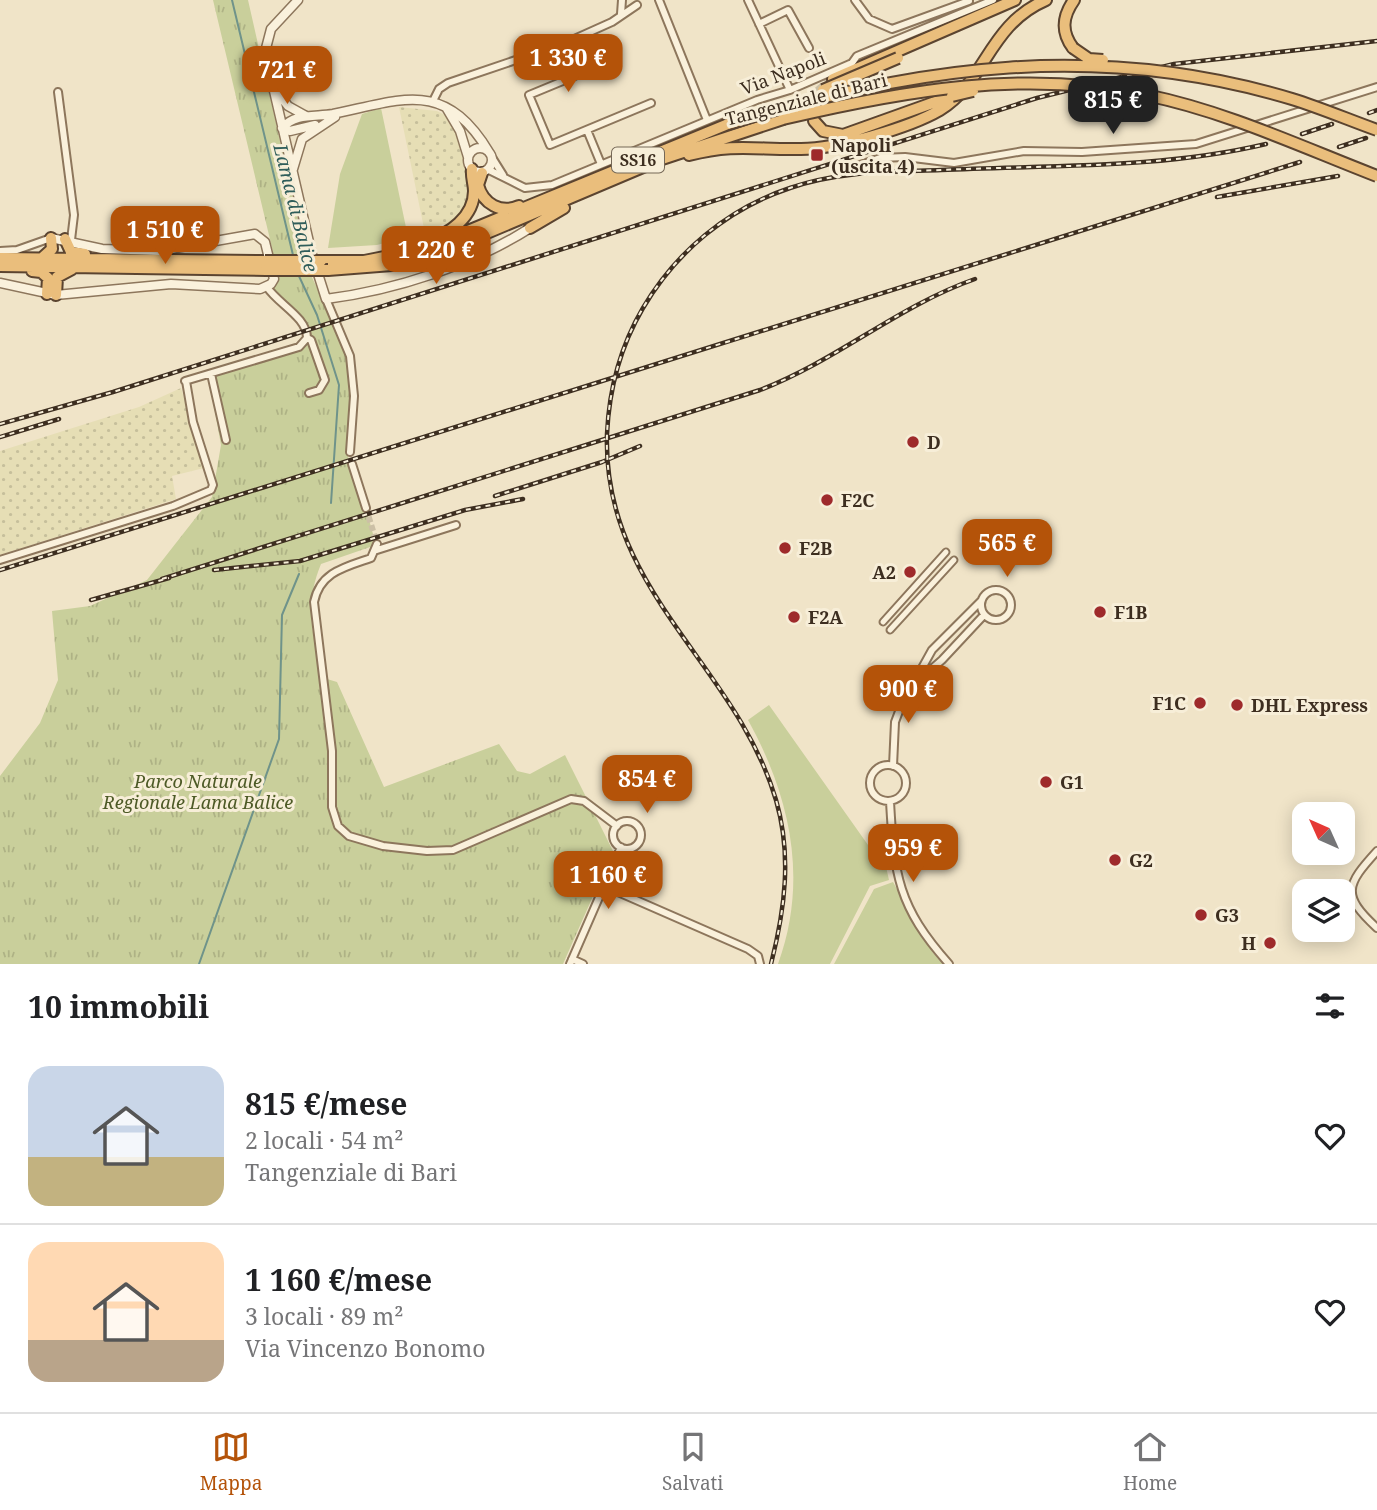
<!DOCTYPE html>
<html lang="it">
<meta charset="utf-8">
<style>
body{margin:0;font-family:"Noto Serif",serif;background:#f2f2f2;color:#202124;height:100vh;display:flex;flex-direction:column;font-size:26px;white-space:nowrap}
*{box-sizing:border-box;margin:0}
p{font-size:23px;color:#757577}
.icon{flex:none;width:38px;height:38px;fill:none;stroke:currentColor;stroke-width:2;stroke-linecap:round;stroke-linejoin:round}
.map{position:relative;height:964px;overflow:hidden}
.side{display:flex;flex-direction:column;background:#fff;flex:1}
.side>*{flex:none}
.needle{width:46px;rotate:315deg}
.tools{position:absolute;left:1292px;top:802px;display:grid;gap:14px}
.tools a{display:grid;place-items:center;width:63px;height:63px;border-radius:14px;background:#fff;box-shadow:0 4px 18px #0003;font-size:35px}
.price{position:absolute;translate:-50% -60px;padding:0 16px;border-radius:14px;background:#b45309;color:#fff;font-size:23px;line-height:46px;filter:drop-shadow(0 2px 4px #0008)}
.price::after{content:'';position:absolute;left:50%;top:42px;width:21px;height:16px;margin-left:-10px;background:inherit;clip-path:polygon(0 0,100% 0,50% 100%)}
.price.on{background:#222;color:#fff}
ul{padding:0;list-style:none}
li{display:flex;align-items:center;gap:21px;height:175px;padding:0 28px}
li+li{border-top:2px solid #e0e0e0}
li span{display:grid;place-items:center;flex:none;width:196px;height:140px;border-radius:21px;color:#555}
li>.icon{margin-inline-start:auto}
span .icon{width:84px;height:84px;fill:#fffc;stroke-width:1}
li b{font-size:30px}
h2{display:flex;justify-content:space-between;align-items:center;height:84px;padding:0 28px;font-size:30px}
.dock{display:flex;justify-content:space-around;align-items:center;height:98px;border-top:2px solid #e0e0e0;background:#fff;font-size:19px;color:#757577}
.dock a{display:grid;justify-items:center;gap:4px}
.dock .on{color:#b45309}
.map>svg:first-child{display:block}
.farmland{fill:url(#farmland-dots)}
.green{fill:#c9cf9b}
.park{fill:url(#park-tufts)}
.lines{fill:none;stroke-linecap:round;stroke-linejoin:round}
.stream{stroke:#6f938a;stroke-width:2}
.minor-tunnel{stroke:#ccc0a6;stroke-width:6;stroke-dasharray:6 3;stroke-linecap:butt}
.trunk-tunnel{stroke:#ccc0a6;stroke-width:10;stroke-dasharray:10 5;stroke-linecap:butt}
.pedestrian-casing{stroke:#8d765c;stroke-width:9}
.minor-casing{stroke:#8d765c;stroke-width:10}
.tertiary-casing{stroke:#8d765c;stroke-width:11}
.trunk-casing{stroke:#5b4430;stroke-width:14}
.pedestrian{stroke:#faf1dc;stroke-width:5}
.minor{stroke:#faf1dc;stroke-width:6}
.tertiary{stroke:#faf1dc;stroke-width:8}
.trunk{stroke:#eabe7c;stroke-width:10}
.rail-casing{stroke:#3d2e20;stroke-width:4.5}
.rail{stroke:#f7eed8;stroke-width:2;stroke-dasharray:5;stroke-linecap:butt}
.trunk-bridge-casing{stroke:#5b4430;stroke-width:14;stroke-linecap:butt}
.trunk-bridge{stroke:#eabe7c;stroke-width:10}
.poi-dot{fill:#9e2a2b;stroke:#f7eed8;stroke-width:2.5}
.labels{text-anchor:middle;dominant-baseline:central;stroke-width:6;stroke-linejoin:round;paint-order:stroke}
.shield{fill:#f7eed8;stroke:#756857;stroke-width:2}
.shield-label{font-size:16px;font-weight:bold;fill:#3d2e20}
.street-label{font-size:18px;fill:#3d2e20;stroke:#f7eed8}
.poi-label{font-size:18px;font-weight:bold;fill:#3d2e20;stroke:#f7eed8;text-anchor:start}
.park-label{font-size:18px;font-style:italic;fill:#4d5a26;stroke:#f7eed8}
.water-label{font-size:19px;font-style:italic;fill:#2f5d5a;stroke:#f7eed8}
</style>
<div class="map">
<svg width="1377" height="964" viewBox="0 0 1377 964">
<defs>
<pattern id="farmland-dots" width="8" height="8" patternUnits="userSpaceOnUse" patternTransform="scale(1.75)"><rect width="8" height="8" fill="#e6deb5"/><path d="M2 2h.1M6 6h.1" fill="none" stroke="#c6bf9b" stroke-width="1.8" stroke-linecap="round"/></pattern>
<pattern id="park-tufts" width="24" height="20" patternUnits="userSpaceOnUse" patternTransform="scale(1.75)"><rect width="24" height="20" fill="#c9cf9b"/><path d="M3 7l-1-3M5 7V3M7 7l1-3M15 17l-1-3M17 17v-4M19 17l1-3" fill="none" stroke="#aeb285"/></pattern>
</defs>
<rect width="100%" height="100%" fill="#f0e4c8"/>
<path class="farmland" d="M399,107L437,111L445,115L456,130L471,191L465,210L448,226L443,224L425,233Z
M181,388L204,468L172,476L176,499L0,555V451L139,407Z"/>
<path class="green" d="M381,108L408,237L377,245L328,248L340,174L362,114Z
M769,705L873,852L884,858L889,880L870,886L830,964H778C809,879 790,796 748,720Z
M893,882L933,953L943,964H834L874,889Z"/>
<path class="park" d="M213,0H248L310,273L345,348L352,378L353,428L348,457L362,494L376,545L321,564C304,605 311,639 327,679L337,682L384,787L499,744L517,771L530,774L565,755L613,851L563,964H0V776L40,723L58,680L52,611L90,606L147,580L212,497L221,445L208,374L294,348L305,339L298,322L274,300L273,252Z"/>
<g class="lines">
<path class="stream" d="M232,0L293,255
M298,274L317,315L339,385L331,503
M199,964L279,739L282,615L299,574"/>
<path class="minor-tunnel" d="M366,508L377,544"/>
<path class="trunk-tunnel" d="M814,121L810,114L812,97L833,79"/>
<defs>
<path id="pedestrian" d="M883,622L946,552
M890,630L954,560"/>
<path id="minor" d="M659,0L707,120
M748,0L790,90
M855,0L869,19L892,29L969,1
M621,14L622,0
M759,24L788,10L809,48
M565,49L575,76L529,95L550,145L651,103
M58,92L74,215L71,240
M433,101L439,89L448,83L563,44L612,22L637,5
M587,130L601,164
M493,159L503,175
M852,168L880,158L905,157L954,163L1024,151L1082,152L1196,144L1377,87
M489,170L525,188L552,185L757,100L790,90L852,63L857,56L993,0
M0,251L17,250L51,238
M267,287C278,304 307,317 307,338L311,340L325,380L319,390L309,393
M326,299L350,356L354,396L350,452
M211,374L226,440
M185,381L299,347L307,338
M352,464L366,508
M377,544L371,558C345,567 320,572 314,602L332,751V807L338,826L349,836L383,846L427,851L453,850L571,799L584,801L617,826
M377,550L456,525
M0,560L173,506L211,490L213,485L193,422L186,381
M981 605a15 15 0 1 1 30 0a15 15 0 1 1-30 0Z
M919,680L942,660L984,615
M870 783a18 18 0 1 1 36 0a18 18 0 1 1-36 0Z
M893,766L895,722L901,706L932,650L981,601
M890,801C894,875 898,907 949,964
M613 835a14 14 0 1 1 28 0a14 14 0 1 1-28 0Z
M1377,851C1346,885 1341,895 1377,928
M604,886L748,949L758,956L760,964
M572,959L583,964
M570,964L621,847"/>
<path id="tertiary" d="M298,0L271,29L265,52L312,255L326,299C396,290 470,266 530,228
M274,88L288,106L306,116
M447,109L460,131L468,157
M282,128C295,113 315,117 333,114C402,100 444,78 489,152
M282,128L290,131L315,125
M468 160a12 12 0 1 1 24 0a12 12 0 1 1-24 0Z
M293,169L302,139L335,117
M0,283L56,295L171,284L260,289L271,284L274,279L265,242L255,234L159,251L102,249L51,238"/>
<path id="trunk" d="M1073,48C1061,32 1062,17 1074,0
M833,79L1015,0
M814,121L823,131L843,135L952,96
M689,155C736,143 756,150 801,149C836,149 909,128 940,110C986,82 988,25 1046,0
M482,173L478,185C483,204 501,214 519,206
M530,228L564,208
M65,239L71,252L85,254
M427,241C449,234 474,217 474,191C474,184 471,177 472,169
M0,258L265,261
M42,258L52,249L51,238
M321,261H364L424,249L728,124
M0,266L266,270
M328,270L392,265L430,257L662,159L783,119
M32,271L41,272L48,278L47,294
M56,295L57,277L72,269"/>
</defs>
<use href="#pedestrian" class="pedestrian-casing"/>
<use href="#minor" class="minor-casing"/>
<use href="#tertiary" class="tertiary-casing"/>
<use href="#trunk" class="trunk-casing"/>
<use href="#pedestrian" class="pedestrian"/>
<use href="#minor" class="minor"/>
<use href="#tertiary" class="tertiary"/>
<use href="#trunk" class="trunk"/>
<defs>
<path id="rail" d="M1369,113L1377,110
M1302,134L1332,124
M1339,147L1366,138
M1217,197L1338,176
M0,424L113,392L1037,98L1174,64L1377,41
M0,437L59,419
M495,496L602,462L640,446
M0,570L1300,162
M214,570L300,561L465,510L523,499
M162,579L760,390C836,361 898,306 975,279
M91,600L169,578
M771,964C785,909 792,855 776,800C736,664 602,591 607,434C609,390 620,347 643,308C676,252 727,209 790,188C838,171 890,172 941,170C1048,165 1161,169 1266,144"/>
</defs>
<use href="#rail" class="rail-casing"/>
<use href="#rail" class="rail"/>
<defs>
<path id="trunk-bridge" d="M1073,48L1089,59L1103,60
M823,90L898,58
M952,96L973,91
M783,119C902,91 1023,69 1146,95C1225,111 1302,147 1377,176
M728,124C918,65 1099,41 1292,99C1321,108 1349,120 1377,130
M265,261H321
M266,270H328"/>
</defs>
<use href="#trunk-bridge" class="trunk-bridge-casing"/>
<use href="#trunk-bridge" class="trunk-bridge"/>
</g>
<g class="poi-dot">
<rect x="810" y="148" width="14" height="14" rx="3.5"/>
<circle cx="913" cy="442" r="7"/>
<circle cx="827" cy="500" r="7"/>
<circle cx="785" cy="548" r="7"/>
<circle cx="910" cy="572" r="7"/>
<circle cx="1100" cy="612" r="7"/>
<circle cx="794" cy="617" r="7"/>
<circle cx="1200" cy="703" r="7"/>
<circle cx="1237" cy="705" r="7"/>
<circle cx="1046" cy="782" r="7"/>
<circle cx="1115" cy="860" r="7"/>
<circle cx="1201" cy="915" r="7"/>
<circle cx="1270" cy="943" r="7"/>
</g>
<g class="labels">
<rect class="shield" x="612" y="147.5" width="52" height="25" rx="5"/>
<g class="shield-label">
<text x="638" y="160">SS16</text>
</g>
<g class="street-label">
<text transform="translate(783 73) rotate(-21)">Via Napoli</text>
<text transform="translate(806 99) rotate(-14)">Tangenziale di Bari</text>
</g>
<g class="poi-label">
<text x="831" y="145">Napoli<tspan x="831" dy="21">(uscita 4)</tspan></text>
<text x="927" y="442">D</text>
<text x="841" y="500">F2C</text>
<text x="799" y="548">F2B</text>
<text x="896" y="572" text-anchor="end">A2</text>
<text x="1114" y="612">F1B</text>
<text x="808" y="617">F2A</text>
<text x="1186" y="703" text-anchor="end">F1C</text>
<text x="1251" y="705">DHL Express</text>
<text x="1060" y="782">G1</text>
<text x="1129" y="860">G2</text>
<text x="1215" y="915">G3</text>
<text x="1256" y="943" text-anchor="end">H</text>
</g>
<g class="park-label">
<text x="198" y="781">Parco Naturale<tspan x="198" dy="21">Regionale Lama Balice</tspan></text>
</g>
<g class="water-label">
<text transform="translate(296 208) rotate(76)">Lama di Balice</text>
</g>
</g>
</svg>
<div class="tools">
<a><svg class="needle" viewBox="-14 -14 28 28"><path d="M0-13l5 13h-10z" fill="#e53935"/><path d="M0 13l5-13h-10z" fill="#757577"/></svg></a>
<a><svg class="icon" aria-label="layers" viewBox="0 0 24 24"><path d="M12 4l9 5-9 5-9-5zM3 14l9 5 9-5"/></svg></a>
</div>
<b class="price" style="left:568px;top:94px">1 330 €</b>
<b class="price" style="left:287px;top:106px">721 €</b>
<b class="price on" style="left:1113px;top:136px">815 €</b>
<b class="price" style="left:165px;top:266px">1 510 €</b>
<b class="price" style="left:436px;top:286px">1 220 €</b>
<b class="price" style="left:1007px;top:579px">565 €</b>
<b class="price" style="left:908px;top:725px">900 €</b>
<b class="price" style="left:647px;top:815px">854 €</b>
<b class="price" style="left:913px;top:884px">959 €</b>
<b class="price" style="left:608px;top:911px">1 160 €</b>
</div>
<section class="side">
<h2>10 immobili<svg class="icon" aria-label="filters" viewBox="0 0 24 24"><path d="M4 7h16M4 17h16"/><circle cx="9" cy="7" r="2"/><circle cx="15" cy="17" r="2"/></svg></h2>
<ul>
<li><span style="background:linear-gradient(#c9d6e8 65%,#c2b280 0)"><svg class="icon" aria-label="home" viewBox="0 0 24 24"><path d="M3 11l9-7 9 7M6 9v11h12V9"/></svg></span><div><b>815 €/mese</b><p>2 locali · 54 m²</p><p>Tangenziale di Bari</p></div><svg class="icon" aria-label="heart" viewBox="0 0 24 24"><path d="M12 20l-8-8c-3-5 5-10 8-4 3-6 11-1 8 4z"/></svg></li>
<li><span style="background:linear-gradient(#ffd9b3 70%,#b9a48a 0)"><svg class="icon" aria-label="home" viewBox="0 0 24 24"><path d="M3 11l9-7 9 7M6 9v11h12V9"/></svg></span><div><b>1 160 €/mese</b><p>3 locali · 89 m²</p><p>Via Vincenzo Bonomo</p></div><svg class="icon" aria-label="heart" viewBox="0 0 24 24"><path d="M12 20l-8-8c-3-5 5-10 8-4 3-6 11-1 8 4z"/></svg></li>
</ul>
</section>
<nav class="dock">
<a class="on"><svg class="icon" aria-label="map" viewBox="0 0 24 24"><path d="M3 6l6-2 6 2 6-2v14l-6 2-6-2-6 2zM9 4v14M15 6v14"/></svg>Mappa</a>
<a><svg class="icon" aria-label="saved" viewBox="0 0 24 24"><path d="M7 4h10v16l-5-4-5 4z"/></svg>Salvati</a>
<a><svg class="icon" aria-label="home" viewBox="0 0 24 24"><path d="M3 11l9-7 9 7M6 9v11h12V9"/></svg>Home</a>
</nav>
